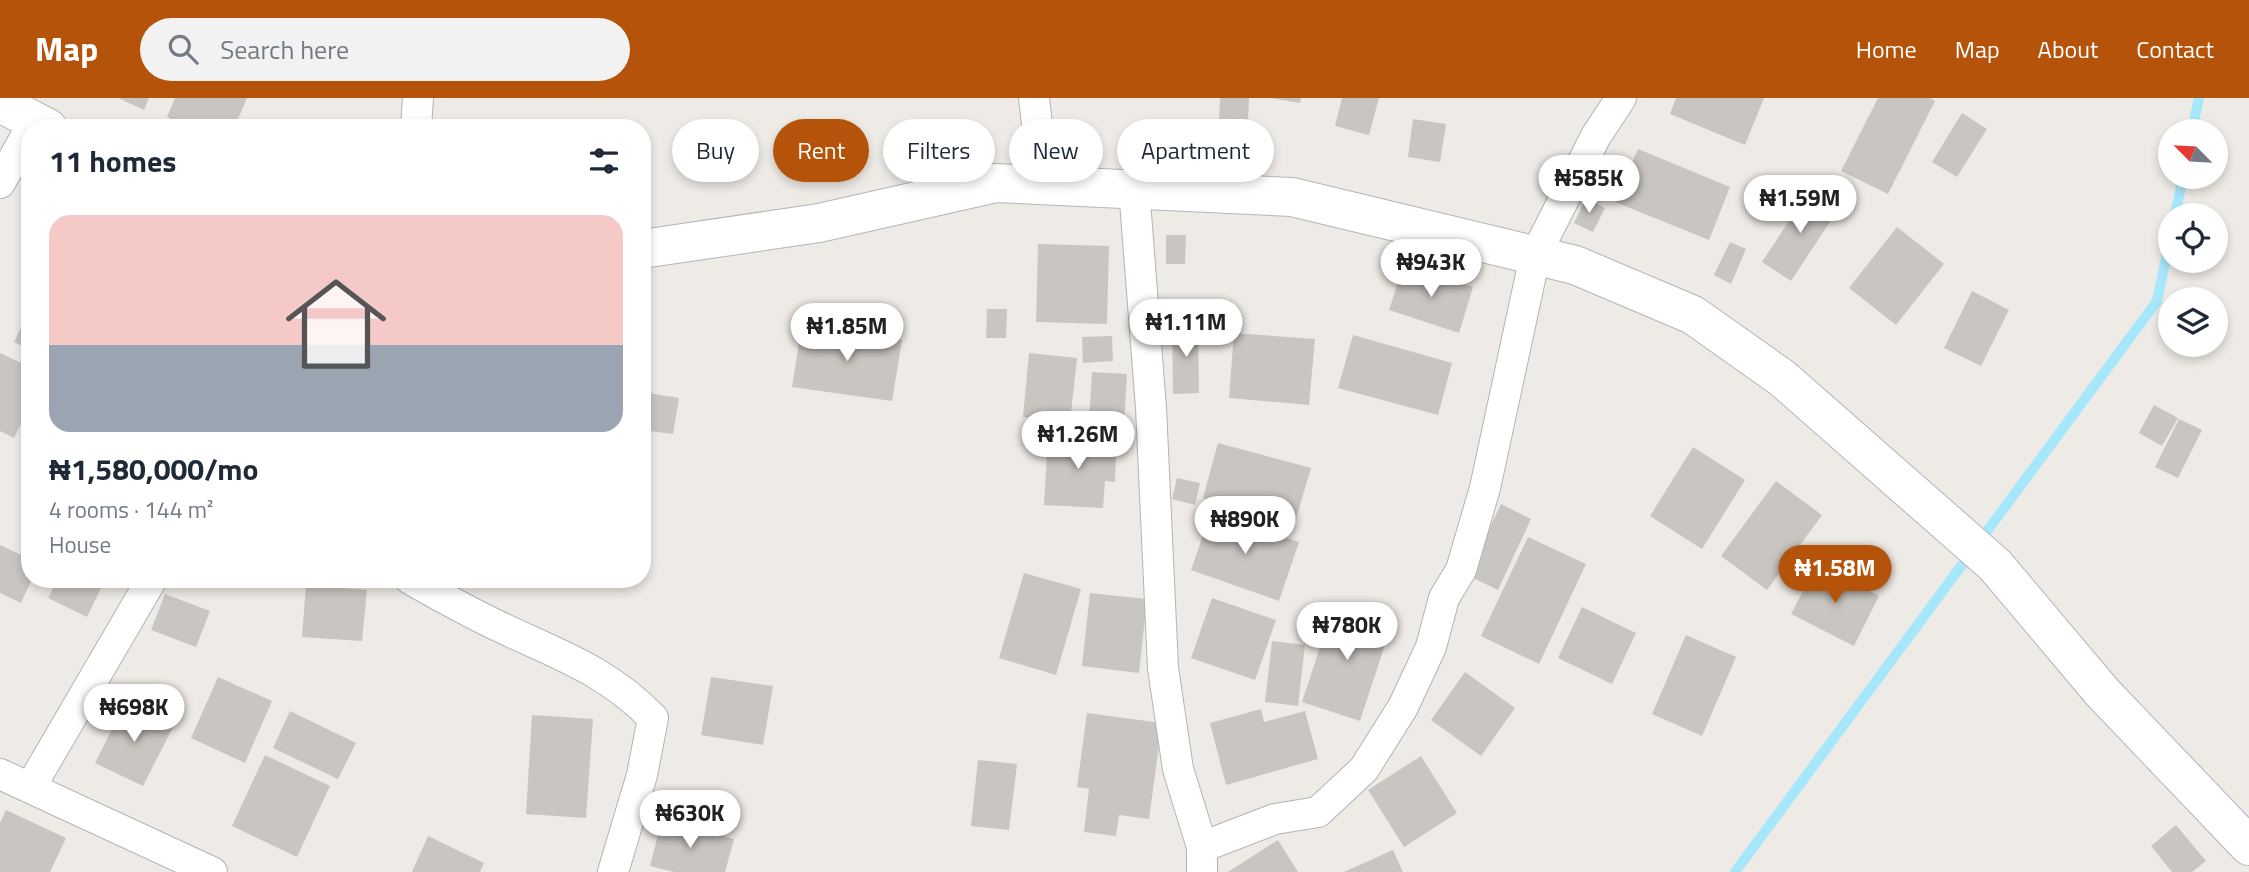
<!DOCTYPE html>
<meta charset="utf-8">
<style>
body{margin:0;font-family:"Titillium Web",sans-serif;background:#f2f2f3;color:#1f2937;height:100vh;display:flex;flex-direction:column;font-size:26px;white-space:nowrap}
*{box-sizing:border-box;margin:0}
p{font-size:23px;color:#747a83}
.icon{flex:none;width:38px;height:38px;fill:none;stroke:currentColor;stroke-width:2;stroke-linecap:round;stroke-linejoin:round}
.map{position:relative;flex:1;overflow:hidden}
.panel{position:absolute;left:21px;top:21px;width:630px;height:469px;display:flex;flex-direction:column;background:#fff;border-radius:28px;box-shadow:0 4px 10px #0003}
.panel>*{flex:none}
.hud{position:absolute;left:672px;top:21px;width:665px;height:63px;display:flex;gap:14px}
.needle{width:46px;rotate:294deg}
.fabs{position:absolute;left:2158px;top:21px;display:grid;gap:14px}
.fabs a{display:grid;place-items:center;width:70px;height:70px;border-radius:50%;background:#fff;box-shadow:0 4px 10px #0003;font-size:35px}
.price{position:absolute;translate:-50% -60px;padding:0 16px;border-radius:24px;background:#fff;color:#222;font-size:23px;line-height:46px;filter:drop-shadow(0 2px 4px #0008)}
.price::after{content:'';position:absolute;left:50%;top:42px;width:21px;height:16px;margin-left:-10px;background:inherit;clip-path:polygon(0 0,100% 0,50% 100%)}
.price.on{background:#b45309;color:#fff}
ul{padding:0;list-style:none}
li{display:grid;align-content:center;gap:14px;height:371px;padding:0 28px}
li+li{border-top:2px solid #e0e1e3}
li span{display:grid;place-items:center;height:217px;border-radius:21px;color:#555}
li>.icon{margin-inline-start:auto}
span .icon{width:126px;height:126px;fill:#fffc;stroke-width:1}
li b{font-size:30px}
h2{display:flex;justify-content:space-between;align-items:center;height:84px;padding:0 28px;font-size:30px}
.pill{padding:0 24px;border-radius:32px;background:#fff;box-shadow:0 4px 10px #0003;font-size:24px;line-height:63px}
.pill.on{background:#b45309;color:#fff}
header{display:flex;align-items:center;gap:42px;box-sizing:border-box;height:98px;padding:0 35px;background:#b45309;color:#fff}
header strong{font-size:33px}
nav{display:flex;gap:38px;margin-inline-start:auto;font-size:24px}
.search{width:490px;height:63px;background:#f2f2f3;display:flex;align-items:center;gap:18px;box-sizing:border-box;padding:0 24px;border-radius:38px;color:#747a83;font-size:26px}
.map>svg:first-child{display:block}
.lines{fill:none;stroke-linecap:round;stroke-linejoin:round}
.stream{stroke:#a7e7fc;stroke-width:10}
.building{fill:#c9c5c1}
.street-casing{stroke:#b0b4b7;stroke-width:32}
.secondary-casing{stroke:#b1b6b9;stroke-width:40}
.street{stroke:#fff;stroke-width:30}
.secondary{stroke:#fff;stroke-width:38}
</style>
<header>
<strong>Map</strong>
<div class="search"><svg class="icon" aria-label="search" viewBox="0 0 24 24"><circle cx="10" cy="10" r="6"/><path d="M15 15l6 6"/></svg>Search here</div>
<nav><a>Home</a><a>Map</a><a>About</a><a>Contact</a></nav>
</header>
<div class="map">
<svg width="2249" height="774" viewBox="0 0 2249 774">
<rect width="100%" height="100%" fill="#eeeae5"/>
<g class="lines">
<path class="stream" d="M2192,33L2199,0
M2175,117L2183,79
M1979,444L2157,203L2170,141
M1735,774L1970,456"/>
</g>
<path class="building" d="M118,0H149L144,12Z
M175,0H247L234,30H191L167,19Z
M1220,0H1249L1248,24H1219Z
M1270,0H1301L1300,5Z
M1342,0H1379L1369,37L1335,28Z
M1676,0H1764L1745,47L1670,16Z
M1878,0H1930L1935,3L1888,96L1841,73Z
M1962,15L1987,31L1957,79L1932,64Z
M1413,21L1446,26L1440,64L1408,59Z
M1638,51L1730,89L1709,142L1615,104Z
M1810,91L1839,110L1791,183L1762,164Z
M1586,100L1605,110L1593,134L1574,125Z
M1897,129L1944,166L1896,227L1849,190Z
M1166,137H1186L1185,166H1166Z
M1730,144L1746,151L1731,186L1714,177Z
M1038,146L1109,148L1107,226L1036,224Z
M1404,166L1473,189L1459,235L1389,212Z
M1972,193L2009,212L1981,268L1944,250Z
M30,210V252L14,244Z
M987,211H1007L1006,240H986Z
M1198,226L1199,295L1173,296L1172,227Z
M802,227L902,242L892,303L792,289Z
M1234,235L1315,241L1309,307L1229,300Z
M1353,237L1452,265L1438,317L1338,290Z
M1112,238L1113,263L1083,265L1082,239Z
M0,255L30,269V308L14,340L0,333Z
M1029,255L1077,260L1070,324L1023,319Z
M1092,274L1127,276L1124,326L1089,324Z
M642,294L679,300L673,336L642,332Z
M2154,307L2178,320L2162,348L2139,335Z
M2179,321L2202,332L2178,380L2155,369Z
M1048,336L1108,339L1107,352H1116L1115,384L1105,383L1103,410L1044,407Z
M1218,345L1311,370L1295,424L1203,400Z
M1693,349L1745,382L1702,451L1650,418Z
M1177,380L1200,385L1195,407L1172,401Z
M1776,383L1822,417L1767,492L1721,458Z
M1501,406L1531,421L1498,492L1467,477Z
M1211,414L1299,444L1279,503L1191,472Z
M1528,439L1586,466L1539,566L1481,538Z
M0,447L30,461L32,481L21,505L0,495Z
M1817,466L1879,498L1854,548L1791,516Z
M1024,475L1081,491L1056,577L999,560Z
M58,481H89L102,488L87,519L48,500Z
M306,487L367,492L362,543L302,539Z
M1090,495L1147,501L1139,575L1082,568Z
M165,496L210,513L196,549L151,532Z
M1212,500L1276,522L1255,582L1191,560Z
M1334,506L1392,525L1360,623L1302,604Z
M1582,509L1636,535L1612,586L1558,560Z
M1686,537L1736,559L1702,638L1652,616Z
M1272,543L1305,547L1298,608L1265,604Z
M1465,574L1515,610L1481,658L1431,622Z
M218,579L272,603L245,665L191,640Z
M711,579L773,588L763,647L701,637Z
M126,603L174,627L143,688L95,665Z
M1261,611L1264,624L1305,613L1318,661L1226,687L1210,625Z
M290,613L356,645L338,681L273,650Z
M1087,615L1162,625L1149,721L1119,717L1116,738L1084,734L1089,691L1077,689Z
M532,617L593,621L586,720L526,716Z
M265,657L330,688L297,759L232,728Z
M1421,658L1457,715L1404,749L1368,692Z
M978,662L1017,666L1009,732L971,728Z
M6,712L66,740L50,774H0V725Z
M662,721L734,741L725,774H674L650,768Z
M2176,727L2206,763L2192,774H2172L2151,748Z
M428,738L484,765L480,774H412Z
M1278,742L1298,774H1228Z
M1393,752L1403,774H1344Z"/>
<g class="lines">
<defs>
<path id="street" d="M1034,0L1044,87
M416,30L418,0
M0,85L30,31
M1134,90L1151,310L1163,570L1178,671L1202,749V774
M410,481C438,497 467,513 496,527C556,556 605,571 653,620L642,677L613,774
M0,676L212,774
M30,690L152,481
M1202,749L1275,721L1318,714L1364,671L1403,609L1431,549L1444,500L1461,472L1485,390L1535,158L1596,38L1621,0"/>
<path id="secondary" d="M0,5L48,30
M642,151L819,125L996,85L1292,99L1575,167L1693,217L1782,280L1995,467L2102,594L2249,748"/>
</defs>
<use href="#street" class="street-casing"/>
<use href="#secondary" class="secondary-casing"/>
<use href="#street" class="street"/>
<use href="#secondary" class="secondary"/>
</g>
</svg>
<div class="fabs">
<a><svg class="needle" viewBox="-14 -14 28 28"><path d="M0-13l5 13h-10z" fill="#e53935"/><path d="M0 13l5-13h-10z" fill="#747a83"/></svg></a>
<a><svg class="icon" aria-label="locate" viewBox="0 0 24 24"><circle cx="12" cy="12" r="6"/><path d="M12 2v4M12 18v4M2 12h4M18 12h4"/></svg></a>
<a><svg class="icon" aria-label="layers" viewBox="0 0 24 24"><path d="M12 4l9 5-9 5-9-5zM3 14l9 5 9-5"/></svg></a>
</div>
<b class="price" style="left:1589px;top:117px">₦585K</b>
<b class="price" style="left:1800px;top:137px">₦1.59M</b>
<b class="price" style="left:1431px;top:201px">₦943K</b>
<b class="price" style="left:1186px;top:261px">₦1.11M</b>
<b class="price" style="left:847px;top:265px">₦1.85M</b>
<b class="price" style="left:1078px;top:373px">₦1.26M</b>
<b class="price" style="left:1245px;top:458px">₦890K</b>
<b class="price on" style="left:1835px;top:507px">₦1.58M</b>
<b class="price" style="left:1347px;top:564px">₦780K</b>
<b class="price" style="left:134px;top:646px">₦698K</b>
<b class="price" style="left:690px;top:752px">₦630K</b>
<div class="hud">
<a class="pill">Buy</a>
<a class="pill on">Rent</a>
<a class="pill">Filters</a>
<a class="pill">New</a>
<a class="pill">Apartment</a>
</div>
<section class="panel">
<h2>11 homes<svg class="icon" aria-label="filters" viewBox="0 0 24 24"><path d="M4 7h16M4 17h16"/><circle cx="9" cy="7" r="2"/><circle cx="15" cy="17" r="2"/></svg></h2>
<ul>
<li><span style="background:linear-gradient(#f6c9c9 60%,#9aa5b1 0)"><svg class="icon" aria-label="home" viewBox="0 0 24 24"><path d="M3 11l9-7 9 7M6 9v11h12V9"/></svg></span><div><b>₦1,580,000/mo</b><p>4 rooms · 144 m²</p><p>House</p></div></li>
</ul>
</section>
</div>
